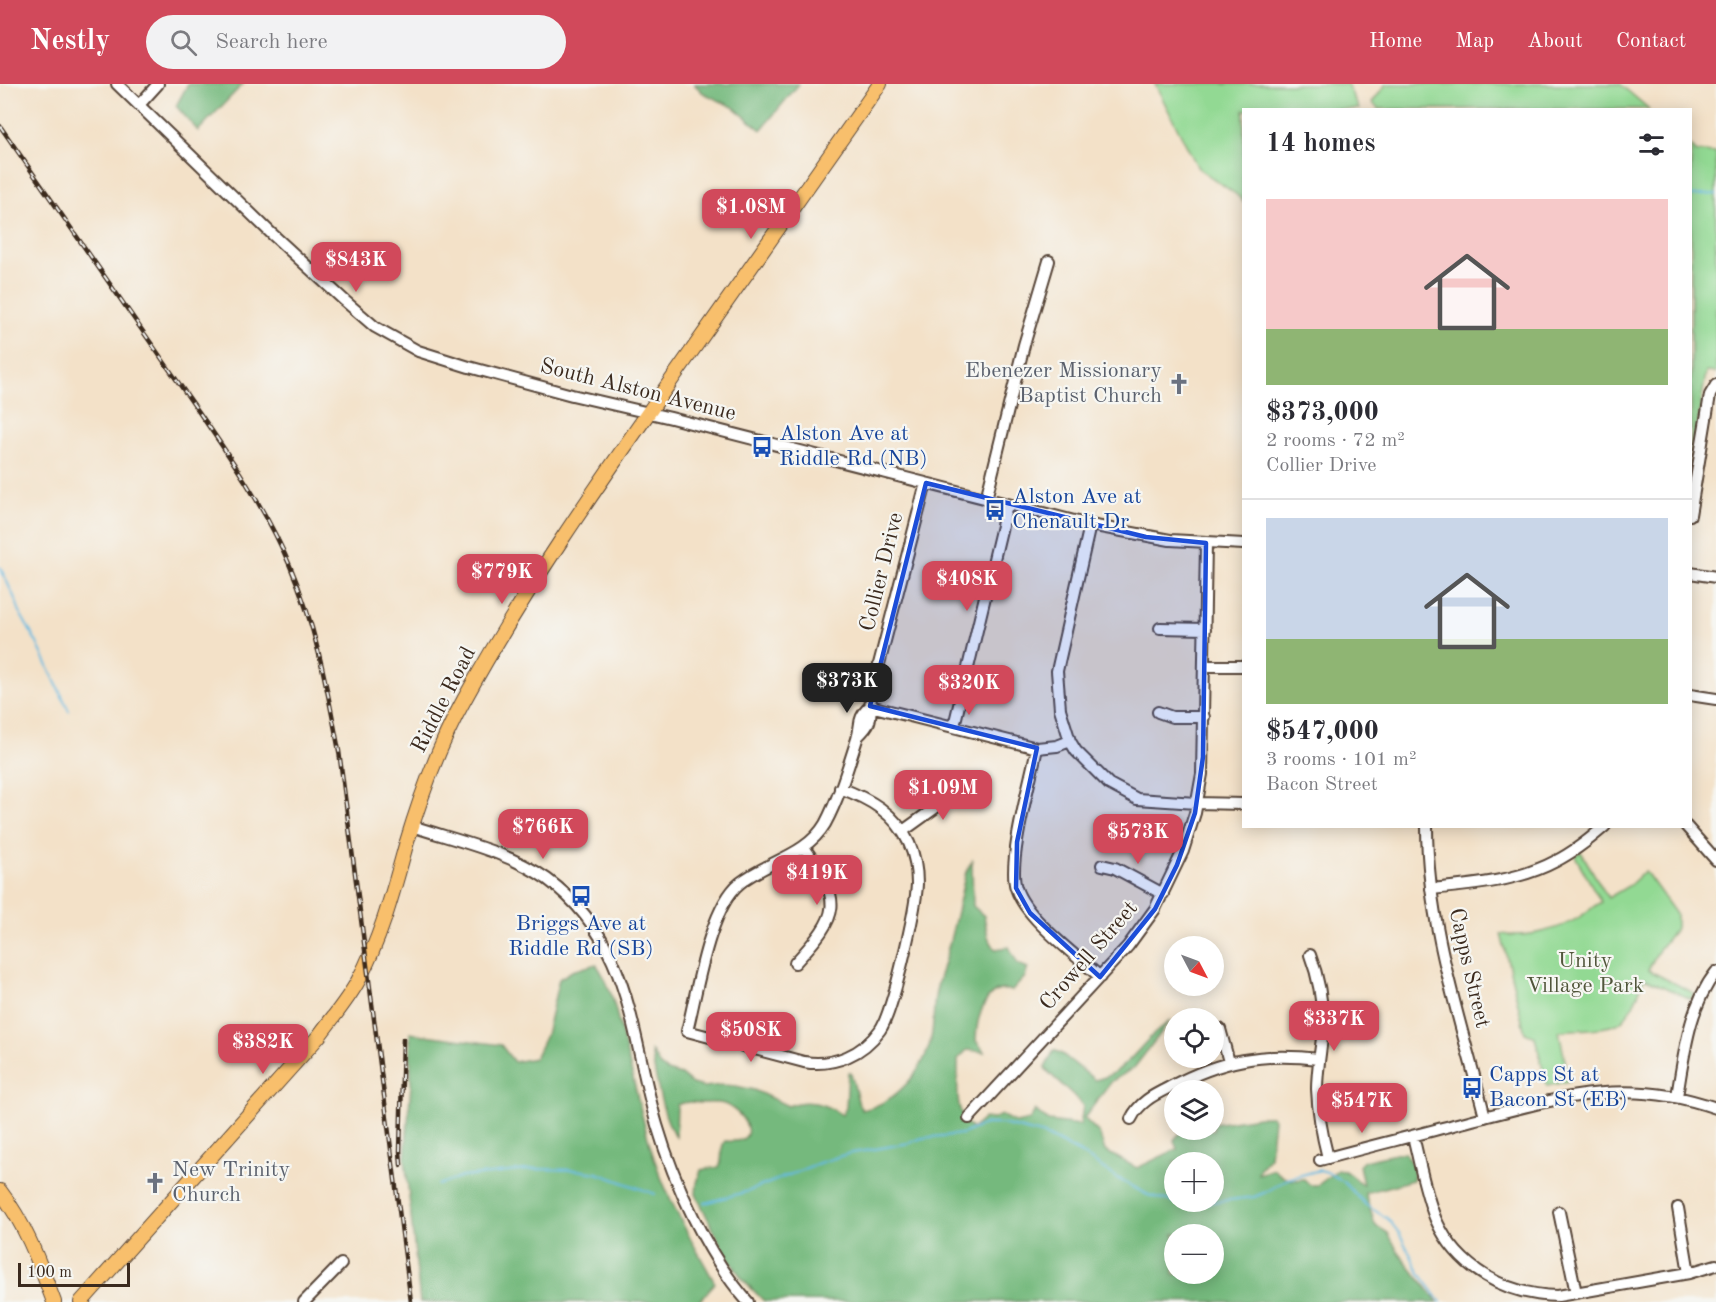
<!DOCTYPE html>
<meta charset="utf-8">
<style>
body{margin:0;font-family:"Old Standard TT",serif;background:#f2f2f3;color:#2b2b33;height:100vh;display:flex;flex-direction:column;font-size:22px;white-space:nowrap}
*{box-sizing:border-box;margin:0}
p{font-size:20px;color:#7c7c81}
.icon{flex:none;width:33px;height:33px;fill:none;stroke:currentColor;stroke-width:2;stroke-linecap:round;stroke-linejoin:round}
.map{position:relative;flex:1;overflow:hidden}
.drawer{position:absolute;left:1242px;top:24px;width:450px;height:720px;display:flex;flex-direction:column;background:#fff;border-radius:0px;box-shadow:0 3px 15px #0003}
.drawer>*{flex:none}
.needle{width:39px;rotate:131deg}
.buttons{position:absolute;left:1164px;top:852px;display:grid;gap:12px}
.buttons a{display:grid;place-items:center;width:60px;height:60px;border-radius:50%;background:#fff;box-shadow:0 3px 15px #0003;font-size:30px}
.scale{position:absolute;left:18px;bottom:15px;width:112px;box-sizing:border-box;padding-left:6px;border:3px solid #3b2a1e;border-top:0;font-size:16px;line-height:21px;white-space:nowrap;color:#3b2a1e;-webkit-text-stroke:4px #f6f6f2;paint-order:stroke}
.price{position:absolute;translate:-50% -51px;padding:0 14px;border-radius:12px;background:#d1495b;color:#fff;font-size:20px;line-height:39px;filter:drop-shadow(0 2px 3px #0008)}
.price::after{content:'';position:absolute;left:50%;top:36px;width:18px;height:14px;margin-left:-9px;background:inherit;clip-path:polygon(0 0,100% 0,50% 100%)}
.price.selected{background:#222;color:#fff}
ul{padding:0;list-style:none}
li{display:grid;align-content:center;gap:12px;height:318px;padding:0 24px}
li+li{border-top:2px solid #e1e1e2}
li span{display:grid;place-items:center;height:186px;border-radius:0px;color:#555}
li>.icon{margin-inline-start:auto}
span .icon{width:108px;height:108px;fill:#fffc;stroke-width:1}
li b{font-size:26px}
h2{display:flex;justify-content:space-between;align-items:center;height:72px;padding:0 24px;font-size:26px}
header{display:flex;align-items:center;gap:36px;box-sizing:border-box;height:84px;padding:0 30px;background:#d1495b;color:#fff}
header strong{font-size:28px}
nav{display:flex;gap:33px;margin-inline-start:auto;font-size:21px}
.search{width:420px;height:54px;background:#f2f2f3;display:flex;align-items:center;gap:15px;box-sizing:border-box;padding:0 21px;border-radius:33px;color:#7c7c81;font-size:22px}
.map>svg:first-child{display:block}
.green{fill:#92d993;stroke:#668258;stroke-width:1.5}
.forest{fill:#75b97d;stroke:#58724e;stroke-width:1.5;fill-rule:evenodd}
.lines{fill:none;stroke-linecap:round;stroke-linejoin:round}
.stream{stroke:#65bae1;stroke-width:2}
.minor-casing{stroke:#574538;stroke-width:14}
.major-casing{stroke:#574538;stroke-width:16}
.minor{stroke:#fff;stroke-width:10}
.major{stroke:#f8bf6c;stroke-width:14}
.rail-casing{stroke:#3b2a1e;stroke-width:4.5}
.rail{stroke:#f6f6f2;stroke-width:2;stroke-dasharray:7;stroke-linecap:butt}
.marked{fill:#1d4ed8;fill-opacity:0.2;stroke:#1d4ed8;stroke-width:4.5;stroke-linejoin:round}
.labels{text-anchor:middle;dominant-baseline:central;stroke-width:4.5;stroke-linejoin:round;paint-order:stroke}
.worship-label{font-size:22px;fill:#5b616d;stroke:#f6f6f2;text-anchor:end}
.street-label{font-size:22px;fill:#3b2a1e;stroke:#f6f6f2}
.transit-label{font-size:22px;fill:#164399;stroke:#f6f6f2;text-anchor:start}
.park-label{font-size:22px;fill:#51563b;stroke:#f6f6f2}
</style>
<header>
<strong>Nestly</strong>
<div class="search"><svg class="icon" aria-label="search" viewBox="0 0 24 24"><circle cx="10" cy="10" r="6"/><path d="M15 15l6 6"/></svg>Search here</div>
<nav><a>Home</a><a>Map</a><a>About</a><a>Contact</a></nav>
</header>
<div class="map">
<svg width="1716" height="1218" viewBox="0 0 1716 1218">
<rect width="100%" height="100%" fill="#f6f6f2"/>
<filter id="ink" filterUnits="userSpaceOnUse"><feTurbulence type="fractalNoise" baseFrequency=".0167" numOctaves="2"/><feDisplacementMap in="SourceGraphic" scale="12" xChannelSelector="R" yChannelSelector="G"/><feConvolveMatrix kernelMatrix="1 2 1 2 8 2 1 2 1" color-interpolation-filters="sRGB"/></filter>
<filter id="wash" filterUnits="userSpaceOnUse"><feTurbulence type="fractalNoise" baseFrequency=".008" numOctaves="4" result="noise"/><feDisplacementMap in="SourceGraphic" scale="24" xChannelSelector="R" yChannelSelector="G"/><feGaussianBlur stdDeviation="1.35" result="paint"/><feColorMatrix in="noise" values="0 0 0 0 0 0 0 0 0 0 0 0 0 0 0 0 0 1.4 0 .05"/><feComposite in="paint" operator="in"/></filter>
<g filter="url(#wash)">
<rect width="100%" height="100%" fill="#f3e1c8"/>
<path class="green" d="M1155,0H1347L1359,25L1244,26L1243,118L1237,111L1198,84Z
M1386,0H1620L1649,25H1379L1372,19Z
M1691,62L1697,68L1716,69V289L1706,288L1691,384Z
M1581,768L1608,814L1630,801L1645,787L1676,830V844L1660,864L1648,886L1694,909L1691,915L1644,894C1640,906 1631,932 1619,939C1606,946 1575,945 1559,947L1569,997L1547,1002L1535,953L1525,949L1501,850C1526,854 1560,846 1581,832C1588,827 1594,822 1601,818L1575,772Z"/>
<path class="forest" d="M188,0H243L198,47L176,22Z
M694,0H799L761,46L733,23L703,9Z
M972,777L973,822L984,832L988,853L995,865L1009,863L1018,880L1028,884L1025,893L1012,907C985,898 976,937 976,957L985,968L967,966L958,975C959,999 952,1028 972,1045L984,1034L993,1035L1001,1031L1016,1039L1030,1036L1035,1026L1048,1037L1080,1041L1083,1022C1072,1007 1056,998 1045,984L1054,966L1062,970L1095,996C1118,991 1130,975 1145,959C1153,950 1162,943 1171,936L1134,984L1112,997L1084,1034L1099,1049L1105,1067L1137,1084L1177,1065L1174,1056C1185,1041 1196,1046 1214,1046V1040L1265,1032H1271L1274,1035L1270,1073L1260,1084L1258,1090L1274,1085C1284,1096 1291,1097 1304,1095L1310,1101H1318L1337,1086L1345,1087L1363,1101L1359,1081L1364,1077L1404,1068C1411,1074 1416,1087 1413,1096L1365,1109L1375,1141L1388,1149L1399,1169L1438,1218L764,1217L743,1196L725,1169L703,1125L696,1110L697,1099L701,1086L719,1083C724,1075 719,1064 725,1057C763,1061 746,1029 724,1020C718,1018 707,1019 700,1019C692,1018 685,1017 677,1021L676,1053C663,1037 654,987 651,966L660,982L667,987L681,991L692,1000L704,1003L722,1001L736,1002L754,1006L788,1022C807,1014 825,1019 842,1031L846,1024L848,988L851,989L859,1021L862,1026C897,1019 927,984 932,949C934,934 933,918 937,903C940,890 945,877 948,864C955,838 960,813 966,788ZM1174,1078H1214V1118H1174ZM1174,1150H1214V1190H1174Z
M596,880C610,899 614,920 620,943C630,980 638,1017 648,1054C661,1105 689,1152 715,1199L699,1218H420L405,1075L411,1000L410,949L501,961L514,978L535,974L546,951L559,895L572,887Z"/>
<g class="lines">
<path class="stream" d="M1690,112L1716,110
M0,483L16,517L21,531L37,559L69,627
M438,1101L462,1093L536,1085L577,1086L597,1089L655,1110
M705,1119L749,1107L819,1079L847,1070L909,1059L922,1054L962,1050L985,1040H1002L1045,1051L1082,1070L1119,1095L1148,1111L1174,1118L1204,1119L1254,1113L1266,1108L1287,1095L1320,1086L1327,1088L1344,1098L1366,1121L1388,1135L1399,1149L1421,1191L1441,1218"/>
</g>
</g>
<g filter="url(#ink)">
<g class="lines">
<defs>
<path id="minor" d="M117,0L272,150L345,217L375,243L418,267L469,283L572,311L671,334L1090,441L1170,456L1244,460
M139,21L158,0
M986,415L1024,261L1049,177
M1690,431L1710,311L1716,301
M1090,441L1057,587L1060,625L1070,657L1076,667L1109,700L1137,715L1196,719L1244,720
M1690,489L1716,493
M1160,544L1205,545
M1205,582H1244
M1690,611L1716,615
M870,622L1037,664L1057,662L1070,657
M1158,628L1172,633H1204
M954,642L1007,421
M858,652C875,636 869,633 871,611L926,399
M1037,664C1031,695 1007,778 1016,804C1025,834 1076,871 1100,893
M840,704C870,715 895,729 909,759C915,772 917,786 917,800C916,824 893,928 880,946C863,970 834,983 804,978L687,947C697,908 709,824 740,799C767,777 806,772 825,740C839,714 848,683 857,655C862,639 856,636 870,622
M412,742C457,757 507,767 547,795C632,857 630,949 657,1041C674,1099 708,1173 748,1218
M1427,742C1427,841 1461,938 1485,1033
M1686,742L1716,776
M903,747L935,724L939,711L937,702
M1102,781L1115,784L1163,810
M1431,805C1473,801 1519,797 1556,777C1574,768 1590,755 1605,742
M1310,871C1320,897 1324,926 1322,954C1320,971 1317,988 1317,1005C1318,1029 1322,1051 1328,1074
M795,879C841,829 843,819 804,763
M1220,945L1229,978
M1677,1012C1684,971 1689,922 1716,888
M969,1034L1128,862L1155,825L1183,767L1195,729L1202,690L1206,459
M1131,1035C1139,1018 1154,1011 1170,1003C1221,976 1262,968 1319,975
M1413,1052C1420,1080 1425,1110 1436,1136C1458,1185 1506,1211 1558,1212L1689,1189L1716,1181
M1320,1076C1366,1063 1414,1052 1461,1039C1552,1016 1623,991 1716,1024
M1678,1124L1689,1189
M1559,1128L1576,1209
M304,1218L341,1180"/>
<path id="major" d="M0,1107C26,1141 39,1178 54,1218
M81,1218L319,952C332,934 347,917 358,897C381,854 393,808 406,761C421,711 439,661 464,616C527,501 602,395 677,288C745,192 812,96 880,0"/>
</defs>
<use href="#minor" class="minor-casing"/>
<use href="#major" class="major-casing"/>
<use href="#minor" class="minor"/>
<use href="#major" class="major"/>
<defs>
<path id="rail" d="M0,42C56,123 113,204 169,285C213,349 260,411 290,482C316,542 327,604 339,667L411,1218
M401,1081L400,1067L403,955"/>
</defs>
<use href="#rail" class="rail-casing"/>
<use href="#rail" class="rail"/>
</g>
</g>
<path class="marked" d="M926,399L1146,453L1206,459L1203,673L1195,729L1177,781L1155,825L1100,893L1030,829L1016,804L1017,758L1037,664L870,622Z"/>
<defs>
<symbol id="church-bare" viewBox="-9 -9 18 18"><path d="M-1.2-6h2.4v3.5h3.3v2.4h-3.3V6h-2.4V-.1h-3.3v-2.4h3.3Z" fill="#6b7280" stroke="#f6f6f2" stroke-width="2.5" paint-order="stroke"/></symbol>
<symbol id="bus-bare" viewBox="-9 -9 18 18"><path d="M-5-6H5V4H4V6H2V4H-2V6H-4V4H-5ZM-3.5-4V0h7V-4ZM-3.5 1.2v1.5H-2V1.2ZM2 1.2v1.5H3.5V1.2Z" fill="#1a4fb4" stroke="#f6f6f2" stroke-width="2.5" paint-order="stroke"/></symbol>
</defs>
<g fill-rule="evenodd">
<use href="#church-bare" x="1164" y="285" width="30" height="30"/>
<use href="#bus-bare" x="747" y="348" width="30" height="30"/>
<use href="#bus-bare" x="980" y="411" width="30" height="30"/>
<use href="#bus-bare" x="566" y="797" width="30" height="30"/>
<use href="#bus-bare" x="1457" y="989" width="30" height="30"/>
<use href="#church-bare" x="140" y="1084" width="30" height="30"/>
</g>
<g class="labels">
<g class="worship-label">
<text x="1162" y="287">Ebenezer Missionary<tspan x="1162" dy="25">Baptist Church</tspan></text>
<text x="172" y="1086" text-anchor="start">New Trinity<tspan x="172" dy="25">Church</tspan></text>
</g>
<g class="street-label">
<text transform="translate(638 306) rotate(14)">South Alston Avenue</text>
<text transform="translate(882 488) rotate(-76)">Collier Drive</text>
<text transform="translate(444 616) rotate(-63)">Riddle Road</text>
<text transform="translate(1089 872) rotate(-49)">Crowell Street</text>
<text transform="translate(1469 884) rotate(77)">Capps Street</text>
</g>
<g class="transit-label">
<text x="779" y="350">Alston Ave at<tspan x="779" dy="25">Riddle Rd (NB)</tspan></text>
<text x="1012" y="413">Alston Ave at<tspan x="1012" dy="25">Chenault Dr</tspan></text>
<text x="581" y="840" text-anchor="middle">Briggs Ave at<tspan x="581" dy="25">Riddle Rd (SB)</tspan></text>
<text x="1489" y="991">Capps St at<tspan x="1489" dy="25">Bacon St (EB)</tspan></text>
</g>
<g class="park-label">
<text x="1585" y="877">Unity<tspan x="1585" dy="25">Village Park</tspan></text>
</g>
</g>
</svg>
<div class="buttons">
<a><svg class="needle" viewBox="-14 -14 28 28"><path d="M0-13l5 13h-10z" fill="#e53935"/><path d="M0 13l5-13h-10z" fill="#7c7c81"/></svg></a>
<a><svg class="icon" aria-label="locate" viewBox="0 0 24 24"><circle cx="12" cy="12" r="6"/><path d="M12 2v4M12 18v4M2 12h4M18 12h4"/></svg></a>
<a><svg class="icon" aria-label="layers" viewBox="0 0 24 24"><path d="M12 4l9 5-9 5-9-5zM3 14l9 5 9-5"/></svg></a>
<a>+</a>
<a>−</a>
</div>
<div class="scale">100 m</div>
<b class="price" style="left:751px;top:156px">$1.08M</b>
<b class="price" style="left:356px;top:209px">$843K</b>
<b class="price" style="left:502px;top:521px">$779K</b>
<b class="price" style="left:967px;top:528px">$408K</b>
<b class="price selected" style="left:847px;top:630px">$373K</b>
<b class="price" style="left:969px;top:632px">$320K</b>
<b class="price" style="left:943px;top:737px">$1.09M</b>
<b class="price" style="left:543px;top:776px">$766K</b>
<b class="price" style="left:1138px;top:781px">$573K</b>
<b class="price" style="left:817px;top:822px">$419K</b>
<b class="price" style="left:1334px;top:968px">$337K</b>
<b class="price" style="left:751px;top:979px">$508K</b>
<b class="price" style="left:263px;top:991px">$382K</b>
<b class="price" style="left:1362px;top:1050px">$547K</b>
<section class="drawer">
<h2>14 homes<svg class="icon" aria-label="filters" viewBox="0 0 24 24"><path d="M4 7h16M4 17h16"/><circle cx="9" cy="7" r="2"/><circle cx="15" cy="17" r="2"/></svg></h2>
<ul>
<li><span style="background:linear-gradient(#f6c9c9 70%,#8fb573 0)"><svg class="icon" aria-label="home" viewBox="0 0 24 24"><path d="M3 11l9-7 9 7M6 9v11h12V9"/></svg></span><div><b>$373,000</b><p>2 rooms · 72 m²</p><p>Collier Drive</p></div></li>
<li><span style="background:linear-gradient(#c9d6e8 65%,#8fb573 0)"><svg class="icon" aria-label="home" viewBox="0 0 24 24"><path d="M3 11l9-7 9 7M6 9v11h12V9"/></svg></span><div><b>$547,000</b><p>3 rooms · 101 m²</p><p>Bacon Street</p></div></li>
</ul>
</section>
</div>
